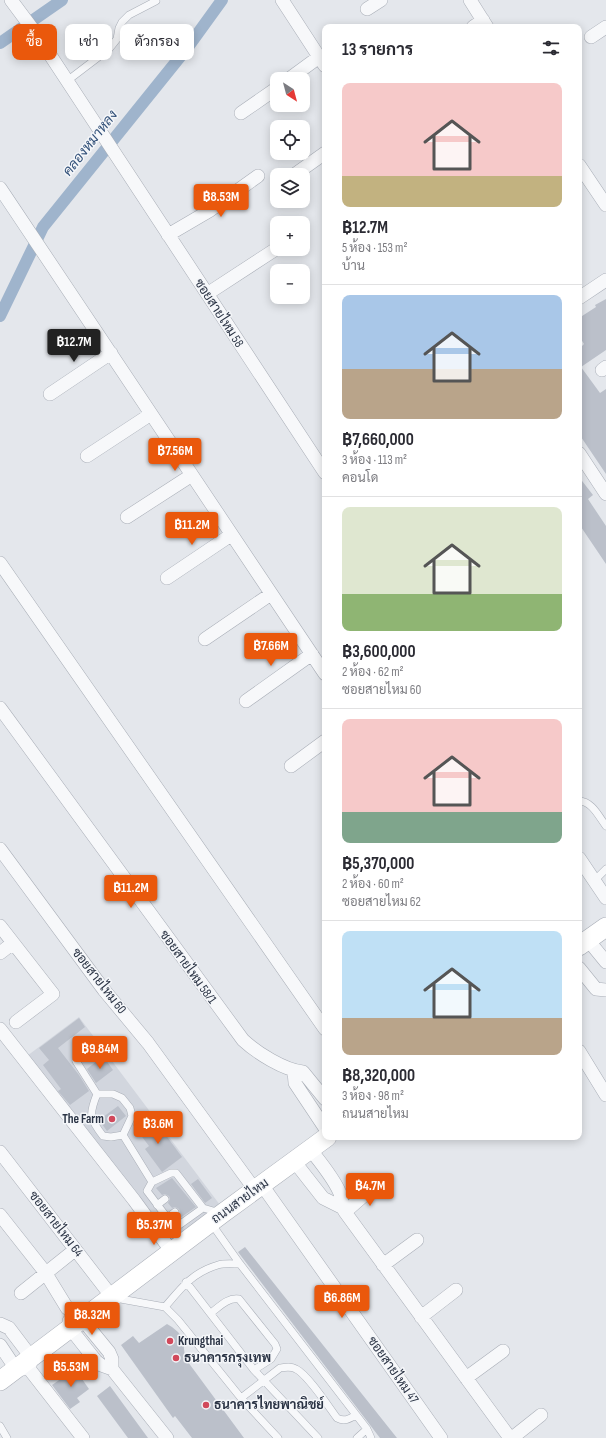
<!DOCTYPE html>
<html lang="th">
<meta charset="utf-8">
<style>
body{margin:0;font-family:"Sofia Sans Condensed",Sarabun,sans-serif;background:#f7f7f7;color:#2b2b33;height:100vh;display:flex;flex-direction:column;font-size:15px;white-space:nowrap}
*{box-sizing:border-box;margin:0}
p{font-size:13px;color:#7c7c81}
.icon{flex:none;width:22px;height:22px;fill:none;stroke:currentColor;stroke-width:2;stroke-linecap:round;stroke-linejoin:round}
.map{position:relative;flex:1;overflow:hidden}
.panel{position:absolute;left:322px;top:24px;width:260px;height:1116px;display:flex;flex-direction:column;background:#fff;border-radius:8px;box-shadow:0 2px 10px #0003}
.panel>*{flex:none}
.hud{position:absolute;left:12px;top:24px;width:250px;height:36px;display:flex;gap:8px}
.needle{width:26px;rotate:144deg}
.tools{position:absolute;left:270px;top:72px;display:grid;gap:8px}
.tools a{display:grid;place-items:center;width:40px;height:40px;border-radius:8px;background:#fff;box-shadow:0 2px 10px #0003;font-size:20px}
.price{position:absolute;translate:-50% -34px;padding:0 9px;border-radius:4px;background:#ea580c;color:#fff;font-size:13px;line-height:26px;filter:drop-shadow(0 1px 2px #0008)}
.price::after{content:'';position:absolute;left:50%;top:24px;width:12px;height:9px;margin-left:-6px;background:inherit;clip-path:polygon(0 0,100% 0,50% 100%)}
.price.selected{background:#222;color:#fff}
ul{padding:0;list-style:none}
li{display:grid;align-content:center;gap:8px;height:212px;padding:0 20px}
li+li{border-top:1px solid #e1e1e2}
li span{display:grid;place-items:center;height:124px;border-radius:8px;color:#555}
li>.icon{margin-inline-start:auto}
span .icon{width:72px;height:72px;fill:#fffc;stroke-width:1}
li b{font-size:17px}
h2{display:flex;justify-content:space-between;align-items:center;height:48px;padding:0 20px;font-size:17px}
.pill{padding:0 14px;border-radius:8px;background:#fff;box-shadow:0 2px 10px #0003;font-size:14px;line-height:36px}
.pill.selected{background:#ea580c;color:#fff}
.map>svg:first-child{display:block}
.built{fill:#d2d6de}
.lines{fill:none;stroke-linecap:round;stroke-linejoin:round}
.canal{stroke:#9fb4cc;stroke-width:12}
.building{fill:#bbc0ca}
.lane-casing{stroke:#a9aeb7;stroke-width:8}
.street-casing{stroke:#a9aeb7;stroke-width:14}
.secondary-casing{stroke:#a9aeb7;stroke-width:20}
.lane{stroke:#f7f8fa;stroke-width:7}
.street{stroke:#f7f8fa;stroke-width:13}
.secondary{stroke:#fff;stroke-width:19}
.poi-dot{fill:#d1495b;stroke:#f4f6f9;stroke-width:1.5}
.labels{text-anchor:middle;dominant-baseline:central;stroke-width:3;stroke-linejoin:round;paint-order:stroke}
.street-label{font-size:13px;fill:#2b3445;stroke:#f4f6f9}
.poi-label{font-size:13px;font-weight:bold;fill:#2b3445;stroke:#f4f6f9;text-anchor:start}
.water-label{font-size:14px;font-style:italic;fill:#34527a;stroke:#f4f6f9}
</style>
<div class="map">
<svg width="606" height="1438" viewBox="0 0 606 1438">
<rect width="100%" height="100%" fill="#e4e7ec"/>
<path class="built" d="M79,1017L226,1213L172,1252L23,1059Z"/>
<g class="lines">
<path class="canal" d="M0,43L62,0
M0,316L43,227L188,47L222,0"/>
</g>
<path class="building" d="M606,299V350L581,367L600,393L606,389V474L579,434V349L584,344L579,336V318L596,307L595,305Z
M579,477L593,495L588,499L606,526V564L579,524Z
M79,1018L85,1027L58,1048L79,1075L89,1091L70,1105L58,1091L61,1089L43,1065L49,1060L39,1048Z
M103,1056L113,1070L96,1083L87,1069Z
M118,1106L126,1116L107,1131L99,1120Z
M145,1116L161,1138L165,1134L182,1157L162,1172L145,1149L149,1146L133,1125Z
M172,1178L196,1207L180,1218L178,1216L180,1212L179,1209L175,1207L172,1208L168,1203L170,1199L169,1196L165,1194L162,1195L156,1188Z
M198,1179L212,1198L205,1203L191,1184Z
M245,1247L397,1438H380L238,1252Z
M167,1324L172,1327L178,1332L183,1339L185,1358L244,1438H192L175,1416L173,1418L121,1345L133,1336L139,1343Z
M75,1369L89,1389L77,1398L80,1402L70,1409L52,1385Z
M110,1386L148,1438H128L97,1396Z"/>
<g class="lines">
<defs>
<path id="lane" d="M67,81L109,49L117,39L119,28L122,22L129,15L156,1
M579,801C592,801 599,817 606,826
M594,881L606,869
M76,1061L97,1094
M97,1094H113L122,1098L130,1108L132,1116L123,1135L111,1137L103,1136C89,1118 89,1114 97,1094Z
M123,1135L152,1182
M157,1205L165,1199
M167,1218L175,1212
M211,1223L240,1264L367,1429L371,1438
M175,1228L203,1208
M179,1244L175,1228L147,1191L152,1182L171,1173H176L203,1208L220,1213
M186,1282L254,1370L318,1438
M115,1298L165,1307L178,1320L241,1398L278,1438
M165,1307C181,1288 193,1272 218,1265C224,1263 233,1264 240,1264
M211,1313C219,1307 228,1297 239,1299L275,1344L277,1349L271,1359L254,1370
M241,1398L280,1368C286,1367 291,1366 296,1369C308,1375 328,1406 337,1418C344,1422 349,1419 356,1415
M0,1426L7,1438
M357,1438L367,1429"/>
<path id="street" d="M11,0L37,35L325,473
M282,0L325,66
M470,0L487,27
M367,9L381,0
M473,27L483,20
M591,37L606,27
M289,79L319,57
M241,113L277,88
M579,165L606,205
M294,175L325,153
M0,188L325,674
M168,235L209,211L258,176
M207,294L276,249
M579,298L606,280
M602,370L606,367
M50,394L111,353
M579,453L606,494
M87,456L151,414
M127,517L192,475
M0,563L325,1029
M167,578L231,535
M205,639L271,594
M246,701L312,654
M0,708L243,1040C257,1053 284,1070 303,1072L325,1099
M291,766L325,741
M0,849L104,990L148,1043L255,1190
M579,858L606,898
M0,926L53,994L16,1022
M588,940L606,962
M0,953L13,943
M579,968L596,989L606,990
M0,1029L134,1200L172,1252
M579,1051L606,1095
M294,1071L295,1083L325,1128
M310,1149C320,1162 332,1176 339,1191C343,1198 340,1205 345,1212L510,1438
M0,1152L112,1297
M294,1161L323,1198L341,1207
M262,1185L441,1438
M345,1212L378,1183
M0,1215L45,1272L67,1308L82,1319L109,1352L112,1359V1369L167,1438
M383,1265L417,1240
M21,1293L71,1253
M421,1317L456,1290
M69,1321L70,1328L96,1361L101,1365L112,1369
M0,1324L9,1328L31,1357L30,1366
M0,1345L16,1369H24
M30,1370L83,1438
M466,1378L503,1351
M512,1438L541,1415"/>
<path id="secondary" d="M579,946L606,927
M0,1381L223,1213L327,1137"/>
</defs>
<use href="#lane" class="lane-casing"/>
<use href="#street" class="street-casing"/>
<use href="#secondary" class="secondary-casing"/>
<use href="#lane" class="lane"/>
<use href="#street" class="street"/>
<use href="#secondary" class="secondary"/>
</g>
<g class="poi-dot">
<circle cx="112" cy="1119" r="4"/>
<circle cx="170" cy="1341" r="4"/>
<circle cx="176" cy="1358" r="4"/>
<circle cx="206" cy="1405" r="4"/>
</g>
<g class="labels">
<g class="street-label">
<text transform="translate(219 313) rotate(57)">ซอยสายไหม 58</text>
<text transform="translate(188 967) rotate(54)">ซอยสายไหม 58/1</text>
<text transform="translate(99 981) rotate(52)">ซอยสายไหม 60</text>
<text transform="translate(240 1201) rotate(-36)">ถนนสายไหม</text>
<text transform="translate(56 1224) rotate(52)">ซอยสายไหม 64</text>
<text transform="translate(393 1370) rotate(55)">ซอยสายไหม 47</text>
</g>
<g class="poi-label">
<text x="104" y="1119" text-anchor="end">The Farm</text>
<text x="178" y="1341">Krungthai</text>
<text x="184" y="1358">ธนาคารกรุงเทพ</text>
<text x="214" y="1405">ธนาคารไทยพาณิชย์</text>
</g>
<g class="water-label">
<text transform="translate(90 143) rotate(-52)">คลองหมาหลง</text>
</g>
</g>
</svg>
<div class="tools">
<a><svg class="needle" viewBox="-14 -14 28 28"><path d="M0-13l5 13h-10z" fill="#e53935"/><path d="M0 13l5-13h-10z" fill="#7c7c81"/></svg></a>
<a><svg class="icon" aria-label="locate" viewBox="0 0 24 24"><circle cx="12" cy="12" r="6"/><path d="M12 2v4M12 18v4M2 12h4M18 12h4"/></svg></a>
<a><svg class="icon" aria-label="layers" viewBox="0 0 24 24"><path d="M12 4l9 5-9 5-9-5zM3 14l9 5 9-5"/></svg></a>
<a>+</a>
<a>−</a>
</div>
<b class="price" style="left:221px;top:218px">฿8.53M</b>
<b class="price selected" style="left:74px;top:363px">฿12.7M</b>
<b class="price" style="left:175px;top:472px">฿7.56M</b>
<b class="price" style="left:192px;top:546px">฿11.2M</b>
<b class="price" style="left:271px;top:667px">฿7.66M</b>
<b class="price" style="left:131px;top:909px">฿11.2M</b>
<b class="price" style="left:100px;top:1070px">฿9.84M</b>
<b class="price" style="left:158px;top:1145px">฿3.6M</b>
<b class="price" style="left:370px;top:1207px">฿4.7M</b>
<b class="price" style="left:154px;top:1246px">฿5.37M</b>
<b class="price" style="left:342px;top:1319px">฿6.86M</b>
<b class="price" style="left:92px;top:1336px">฿8.32M</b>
<b class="price" style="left:71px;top:1388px">฿5.53M</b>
<div class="hud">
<a class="pill selected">ซื้อ</a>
<a class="pill">เช่า</a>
<a class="pill">ตัวกรอง</a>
</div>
<section class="panel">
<h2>13 รายการ<svg class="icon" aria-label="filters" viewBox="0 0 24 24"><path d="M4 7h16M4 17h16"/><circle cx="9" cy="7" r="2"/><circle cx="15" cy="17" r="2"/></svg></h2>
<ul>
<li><span style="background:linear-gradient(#f6c9c9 75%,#c2b280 0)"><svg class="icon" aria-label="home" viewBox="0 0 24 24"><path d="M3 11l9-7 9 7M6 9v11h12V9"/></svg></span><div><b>฿12.7M</b><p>5 ห้อง · 153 m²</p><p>บ้าน</p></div></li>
<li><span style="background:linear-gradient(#a9c7e8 60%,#b9a48a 0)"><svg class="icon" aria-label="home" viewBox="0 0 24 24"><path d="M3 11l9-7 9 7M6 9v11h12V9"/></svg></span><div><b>฿7,660,000</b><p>3 ห้อง · 113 m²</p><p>คอนโด</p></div></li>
<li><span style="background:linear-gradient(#dfe7d0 70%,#8fb573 0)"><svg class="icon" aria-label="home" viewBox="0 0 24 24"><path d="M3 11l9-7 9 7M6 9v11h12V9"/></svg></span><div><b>฿3,600,000</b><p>2 ห้อง · 62 m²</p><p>ซอยสายไหม 60</p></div></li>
<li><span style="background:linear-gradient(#f6c9c9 75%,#7fa58c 0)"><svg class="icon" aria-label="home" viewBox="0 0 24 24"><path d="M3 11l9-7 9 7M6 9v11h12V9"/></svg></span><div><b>฿5,370,000</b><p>2 ห้อง · 60 m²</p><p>ซอยสายไหม 62</p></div></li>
<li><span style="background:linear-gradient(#bfe0f5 70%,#b9a48a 0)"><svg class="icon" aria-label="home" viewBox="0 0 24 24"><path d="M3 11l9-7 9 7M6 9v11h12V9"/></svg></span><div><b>฿8,320,000</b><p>3 ห้อง · 98 m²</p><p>ถนนสายไหม</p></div></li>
</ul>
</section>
</div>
